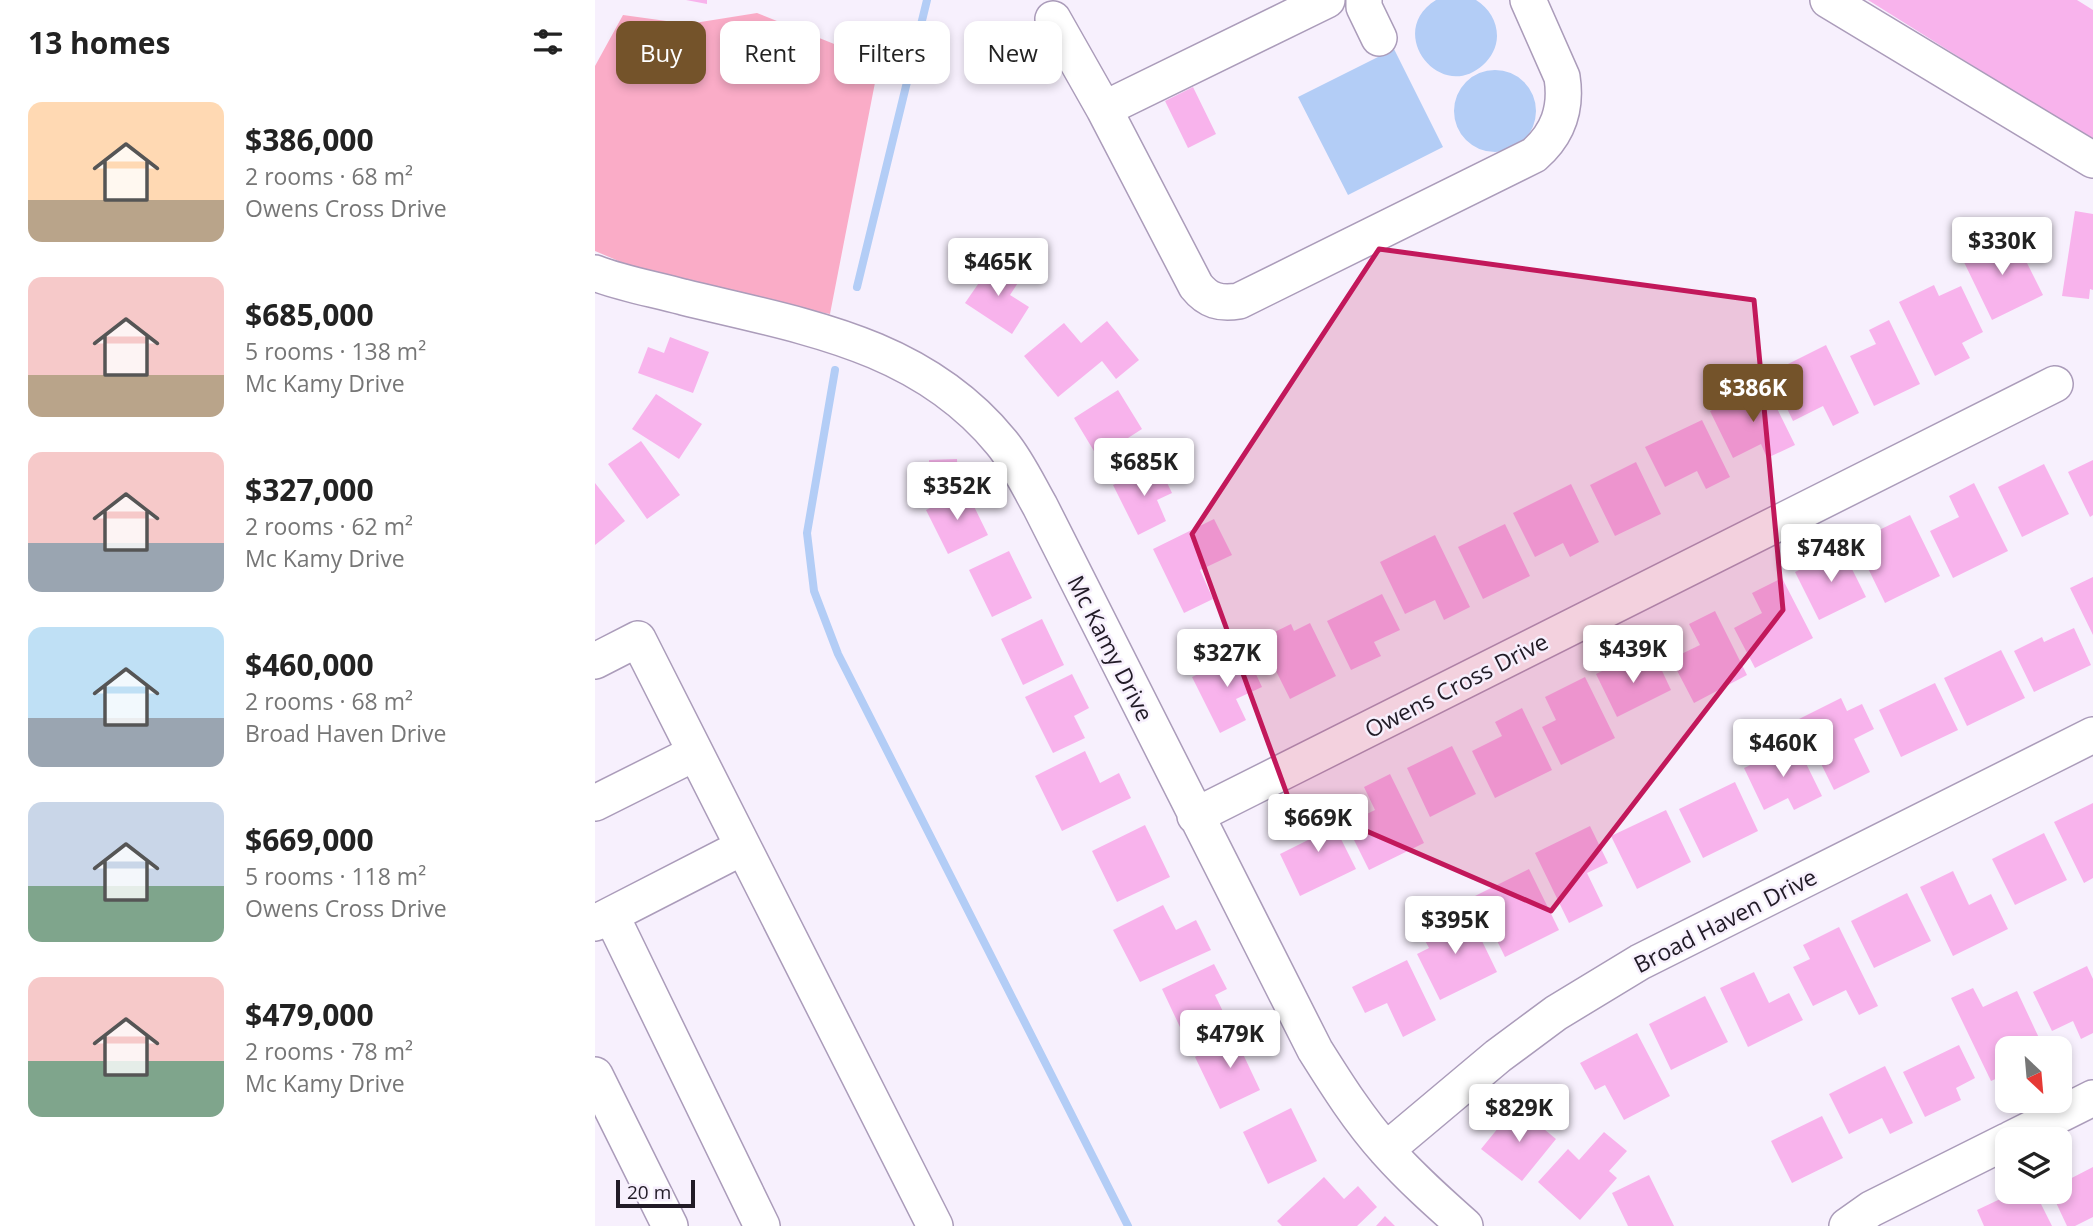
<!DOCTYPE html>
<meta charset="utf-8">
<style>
body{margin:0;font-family:"Open Sans",sans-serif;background:#f2f2f2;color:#222;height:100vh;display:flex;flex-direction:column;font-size:26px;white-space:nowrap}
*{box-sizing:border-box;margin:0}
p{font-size:23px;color:#767676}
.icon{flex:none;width:38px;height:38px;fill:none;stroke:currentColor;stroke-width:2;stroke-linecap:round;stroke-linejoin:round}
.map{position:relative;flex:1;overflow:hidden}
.panel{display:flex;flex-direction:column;background:#fff;width:595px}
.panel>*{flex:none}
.hud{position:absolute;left:21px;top:21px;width:665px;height:63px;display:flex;gap:14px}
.needle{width:46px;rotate:154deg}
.buttons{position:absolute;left:1400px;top:1036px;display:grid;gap:14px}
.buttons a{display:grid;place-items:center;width:77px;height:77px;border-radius:14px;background:#fff;box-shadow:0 4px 10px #0003;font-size:35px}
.scale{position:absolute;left:21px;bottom:18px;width:79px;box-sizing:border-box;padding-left:7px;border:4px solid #211b26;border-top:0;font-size:19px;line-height:24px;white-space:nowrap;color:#211b26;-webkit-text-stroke:5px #f7f0fd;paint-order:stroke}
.price{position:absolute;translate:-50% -60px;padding:0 16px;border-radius:7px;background:#fff;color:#222;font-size:23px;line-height:46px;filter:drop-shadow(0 2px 4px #0008)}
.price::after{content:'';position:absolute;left:50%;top:42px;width:21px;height:16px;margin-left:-10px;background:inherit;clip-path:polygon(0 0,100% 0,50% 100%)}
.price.on{background:#74532a;color:#fff}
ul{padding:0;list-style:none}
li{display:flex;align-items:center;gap:21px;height:175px;padding:0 28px}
li span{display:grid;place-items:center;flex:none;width:196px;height:140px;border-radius:14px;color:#555}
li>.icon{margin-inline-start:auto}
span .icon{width:84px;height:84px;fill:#fffc;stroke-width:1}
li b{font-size:30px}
h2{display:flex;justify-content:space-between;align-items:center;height:84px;padding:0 28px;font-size:30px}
.pill{padding:0 24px;border-radius:14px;background:#fff;box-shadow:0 4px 10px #0003;font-size:24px;line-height:63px}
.pill.on{background:#74532a;color:#fff}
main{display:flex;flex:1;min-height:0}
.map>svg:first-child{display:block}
.green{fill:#faacc7}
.water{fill:#b3cdf6}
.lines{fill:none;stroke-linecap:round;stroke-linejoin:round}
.stream{stroke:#b3cdf6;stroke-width:8}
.building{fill:#f8b3ec}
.minor-casing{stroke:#ab9cba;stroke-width:38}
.minor{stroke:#fff;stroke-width:35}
.marked{fill:#c2185b;fill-opacity:0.2;stroke:#c2185b;stroke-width:5;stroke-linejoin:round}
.labels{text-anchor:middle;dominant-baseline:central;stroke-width:5;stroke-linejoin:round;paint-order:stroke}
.street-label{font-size:23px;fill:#211b26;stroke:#f7f0fd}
</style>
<main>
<section class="panel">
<h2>13 homes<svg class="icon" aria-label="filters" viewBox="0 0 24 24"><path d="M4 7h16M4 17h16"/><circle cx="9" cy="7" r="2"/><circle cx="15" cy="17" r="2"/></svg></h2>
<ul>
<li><span style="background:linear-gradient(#ffd9b3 70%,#b9a48a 0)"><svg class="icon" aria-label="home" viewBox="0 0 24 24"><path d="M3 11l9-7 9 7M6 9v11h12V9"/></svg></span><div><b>$386,000</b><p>2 rooms · 68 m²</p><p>Owens Cross Drive</p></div></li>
<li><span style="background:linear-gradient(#f6c9c9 70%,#b9a48a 0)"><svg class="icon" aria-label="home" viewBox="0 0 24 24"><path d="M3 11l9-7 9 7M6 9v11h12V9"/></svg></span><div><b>$685,000</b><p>5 rooms · 138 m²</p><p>Mc Kamy Drive</p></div></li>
<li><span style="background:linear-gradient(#f6c9c9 65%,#9aa5b1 0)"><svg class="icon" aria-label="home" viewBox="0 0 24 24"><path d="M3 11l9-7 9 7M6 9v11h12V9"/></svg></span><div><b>$327,000</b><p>2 rooms · 62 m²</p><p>Mc Kamy Drive</p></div></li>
<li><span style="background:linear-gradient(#bfe0f5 65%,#9aa5b1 0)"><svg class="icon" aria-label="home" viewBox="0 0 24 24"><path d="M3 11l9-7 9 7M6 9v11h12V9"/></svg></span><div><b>$460,000</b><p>2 rooms · 68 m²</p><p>Broad Haven Drive</p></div></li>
<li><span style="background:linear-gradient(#c9d6e8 60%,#7fa58c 0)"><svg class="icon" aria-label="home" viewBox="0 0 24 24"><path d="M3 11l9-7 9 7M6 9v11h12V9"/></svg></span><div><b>$669,000</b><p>5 rooms · 118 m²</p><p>Owens Cross Drive</p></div></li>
<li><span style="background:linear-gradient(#f6c9c9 60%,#7fa58c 0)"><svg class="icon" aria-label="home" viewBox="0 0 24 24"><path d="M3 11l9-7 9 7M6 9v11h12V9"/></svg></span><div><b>$479,000</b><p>2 rooms · 78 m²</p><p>Mc Kamy Drive</p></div></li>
</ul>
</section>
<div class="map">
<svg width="1498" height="1226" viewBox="0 0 1498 1226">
<rect width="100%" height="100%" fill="#f7f0fd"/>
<path class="green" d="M162,13L284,62L235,314L78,284L0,251V66L28,15L93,24Z"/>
<path class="water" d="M841,0H881C894,8 902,21 902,36C902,47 896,58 888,65C845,104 789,32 841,0Z
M799,49L848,147L753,195L703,97Z
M859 111a41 41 0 1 1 82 0a41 41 0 1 1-82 0Z"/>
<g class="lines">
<path class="stream" d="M262,287L332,0
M240,370L212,533L219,591L243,654L533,1226"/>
</g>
<path class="building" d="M91,0H112V4Z
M1273,0H1482L1498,10V141Z
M598,87L621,134L593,148L570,101Z
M1480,211L1498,214V290L1495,289L1494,299L1467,296Z
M1417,233L1448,295L1397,320L1367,258Z
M399,261L426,278L415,295L434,307L417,334L370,303Z
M1339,285L1344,296L1366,286L1388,332L1367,343L1375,358L1340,376L1304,302Z
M1294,320L1325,384L1279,406L1255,356L1281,344L1274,330Z
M512,321L544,360L521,379L507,361L463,397L429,356L469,323L486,343Z
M75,337L114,352L98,393L43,373L53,347L69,353Z
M1231,345L1264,413L1238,426L1228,406L1198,421L1175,373Z
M1170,384L1200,445L1172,458L1166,444L1138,458L1115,411Z
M523,390L547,429L533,438L539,447L508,466L479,418Z
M61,394L107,424L84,459L37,429Z
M1107,420L1135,477L1111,489L1102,471L1070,487L1050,447Z
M46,441L85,495L52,519L13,464Z
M362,459L363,482L334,483V460Z
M1498,460V515L1495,517L1473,472Z
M1041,462L1066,514L1020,536L995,485Z
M563,464L577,493L562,500L571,521L543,535L518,485Z
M1449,464L1474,514L1427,537L1403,487Z
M0,483L30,521L0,545Z
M1379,483L1413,551L1358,578L1335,531L1364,517L1354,496Z
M976,484L1004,542L975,557L968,543L940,557L918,513Z
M371,490L393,535L353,554L331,510Z
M1315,515L1345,576L1290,603L1266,554L1284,545L1278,533Z
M619,519L637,555L605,570L618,599L589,613L558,549Z
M910,524L935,576L888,599L863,547Z
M840,535L875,607L849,620L840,600L810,614L785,562Z
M1247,549L1271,597L1224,620L1200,572Z
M414,551L437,598L397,617L374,570Z
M1498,577V635L1475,588Z
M1187,578L1218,638L1160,668L1139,628L1167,613L1157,593Z
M787,594L805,630L779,642L786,656L756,670L732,621Z
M1120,611L1152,675L1099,703L1076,659L1105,645L1094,624Z
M447,619L469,665L428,685L406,639Z
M715,623L741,676L695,699L665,639L696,624L699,631Z
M1479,628L1496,665L1439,692L1419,651L1447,637L1449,642Z
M1406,650L1430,698L1372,726L1349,678Z
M650,651L667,687L641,699L651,720L625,733L597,677Z
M1034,658L1039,668L1061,658L1076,690L1022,717L1001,674Z
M477,674L494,708L479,716L490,738L458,753L430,697Z
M990,677L1020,738L966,765L947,727L961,720L950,697Z
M1340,683L1363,730L1306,757L1284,710Z
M1246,698L1252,711L1267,704L1279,729L1259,739L1275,772L1239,790L1204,719Z
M927,708L957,770L900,798L877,751L907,736L900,722Z
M1201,743L1227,796L1199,810L1193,798L1169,810L1149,768Z
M857,746L881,794L835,817L812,768Z
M490,751L505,783L524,773L536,798L467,831L440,776Z
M795,774L829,843L774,870L751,824L780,810L769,787Z
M1140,782L1163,831L1108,858L1084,809Z
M1498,803V878L1489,883L1459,822Z
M730,807L761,869L705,896L685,854L713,840L703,820Z
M1071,810L1096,862L1042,889L1016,836Z
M550,825L575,877L522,902L497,851Z
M995,826L1013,863L992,873L1008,906L974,923L940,853Z
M1449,833L1472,880L1420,905L1397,859Z
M934,869L964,930L910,957L880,896Z
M1358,871L1374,905L1396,894L1413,929L1358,956L1325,887Z
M1312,893L1336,941L1279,968L1256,921Z
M568,905L581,930L601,920L616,950L545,982L518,930Z
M872,910L902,972L845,1000L822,954L834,948L826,933Z
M1244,927L1283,1006L1264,1015L1251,990L1218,1006L1198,967L1215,959L1208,945Z
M812,960L841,1020L808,1037L792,1003L770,1013L757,987Z
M619,964L632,989L620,995L634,1024L593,1044L567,989Z
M1492,966L1498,979V1033L1486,1039L1478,1021L1457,1031L1438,992Z
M1159,972L1174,1003L1194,993L1208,1020L1153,1047L1125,988Z
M1378,988L1388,1007L1422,991L1445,1040L1427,1048H1412V1074L1396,1081L1356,998Z
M1110,996L1133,1042L1076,1070L1054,1024Z
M654,1030L663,1047L648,1054L665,1090L625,1109L600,1057Z
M1042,1033L1075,1096L1029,1120L1010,1085L1000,1090L985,1063Z
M1364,1045L1380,1078L1361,1088L1366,1100L1330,1117L1308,1072Z
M1290,1066L1318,1123L1295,1134L1287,1118L1254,1134L1234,1094Z
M921,1106L961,1139L927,1181L886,1149Z
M696,1108L722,1161L673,1184L648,1132Z
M1227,1116L1248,1158L1197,1183L1176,1141Z
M1009,1132L1032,1151L1014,1171L1022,1178L985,1220L943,1182L973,1149L984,1160Z
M1498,1167V1217L1480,1226H1472L1456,1192H1465V1184Z
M1054,1175L1079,1226H1033L1017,1193Z
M729,1177L749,1199L763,1186L782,1207L762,1226H687L682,1221Z
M1420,1192H1440L1457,1226H1389L1382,1210Z
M790,1216L800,1226H781Z"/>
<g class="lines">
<defs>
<path id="minor" d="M769,0V7L784,38
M1233,0L1498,160
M458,19L509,109L601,286C613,301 625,304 644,301L939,155C963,134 972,109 967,77L933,0
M509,109L732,0
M0,273C28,284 59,289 88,297C206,326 325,343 406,442C422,461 433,485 445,506L720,1050C742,1085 764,1120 792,1151C816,1178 843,1202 870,1226
M0,661L43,639L340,1226
M0,803L100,753
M600,816L1460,384
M16,915L167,1226
M0,923L148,847
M0,1075L75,1226
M1416,1139L1498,1098
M791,1150L903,1056L961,1013L1045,962L1498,735
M1252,1226L1276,1209L1412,1141"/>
</defs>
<use href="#minor" class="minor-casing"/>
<use href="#minor" class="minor"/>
</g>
<path class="marked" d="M784,249L1159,300L1188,610L956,911L693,797L597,534Z"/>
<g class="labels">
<g class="street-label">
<text transform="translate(516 648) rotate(63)">Mc Kamy Drive</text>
<text transform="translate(861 685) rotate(-27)">Owens Cross Drive</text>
<text transform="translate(1130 920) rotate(-27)">Broad Haven Drive</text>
</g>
</g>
</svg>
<div class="buttons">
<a><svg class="needle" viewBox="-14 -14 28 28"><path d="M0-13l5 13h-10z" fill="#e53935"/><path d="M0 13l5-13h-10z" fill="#767676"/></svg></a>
<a><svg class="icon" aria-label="layers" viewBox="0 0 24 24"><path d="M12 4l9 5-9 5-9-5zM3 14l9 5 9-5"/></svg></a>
</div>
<div class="scale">20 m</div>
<b class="price" style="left:1407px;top:277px">$330K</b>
<b class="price" style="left:403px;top:298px">$465K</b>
<b class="price on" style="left:1158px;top:424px">$386K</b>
<b class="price" style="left:549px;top:498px">$685K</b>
<b class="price" style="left:362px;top:522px">$352K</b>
<b class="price" style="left:1236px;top:584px">$748K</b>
<b class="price" style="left:1038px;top:685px">$439K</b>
<b class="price" style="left:632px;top:689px">$327K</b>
<b class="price" style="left:1188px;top:779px">$460K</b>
<b class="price" style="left:723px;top:854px">$669K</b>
<b class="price" style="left:860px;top:956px">$395K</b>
<b class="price" style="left:635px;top:1070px">$479K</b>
<b class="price" style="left:924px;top:1144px">$829K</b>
<div class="hud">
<a class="pill on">Buy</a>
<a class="pill">Rent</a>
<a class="pill">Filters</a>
<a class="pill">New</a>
</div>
</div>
</main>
